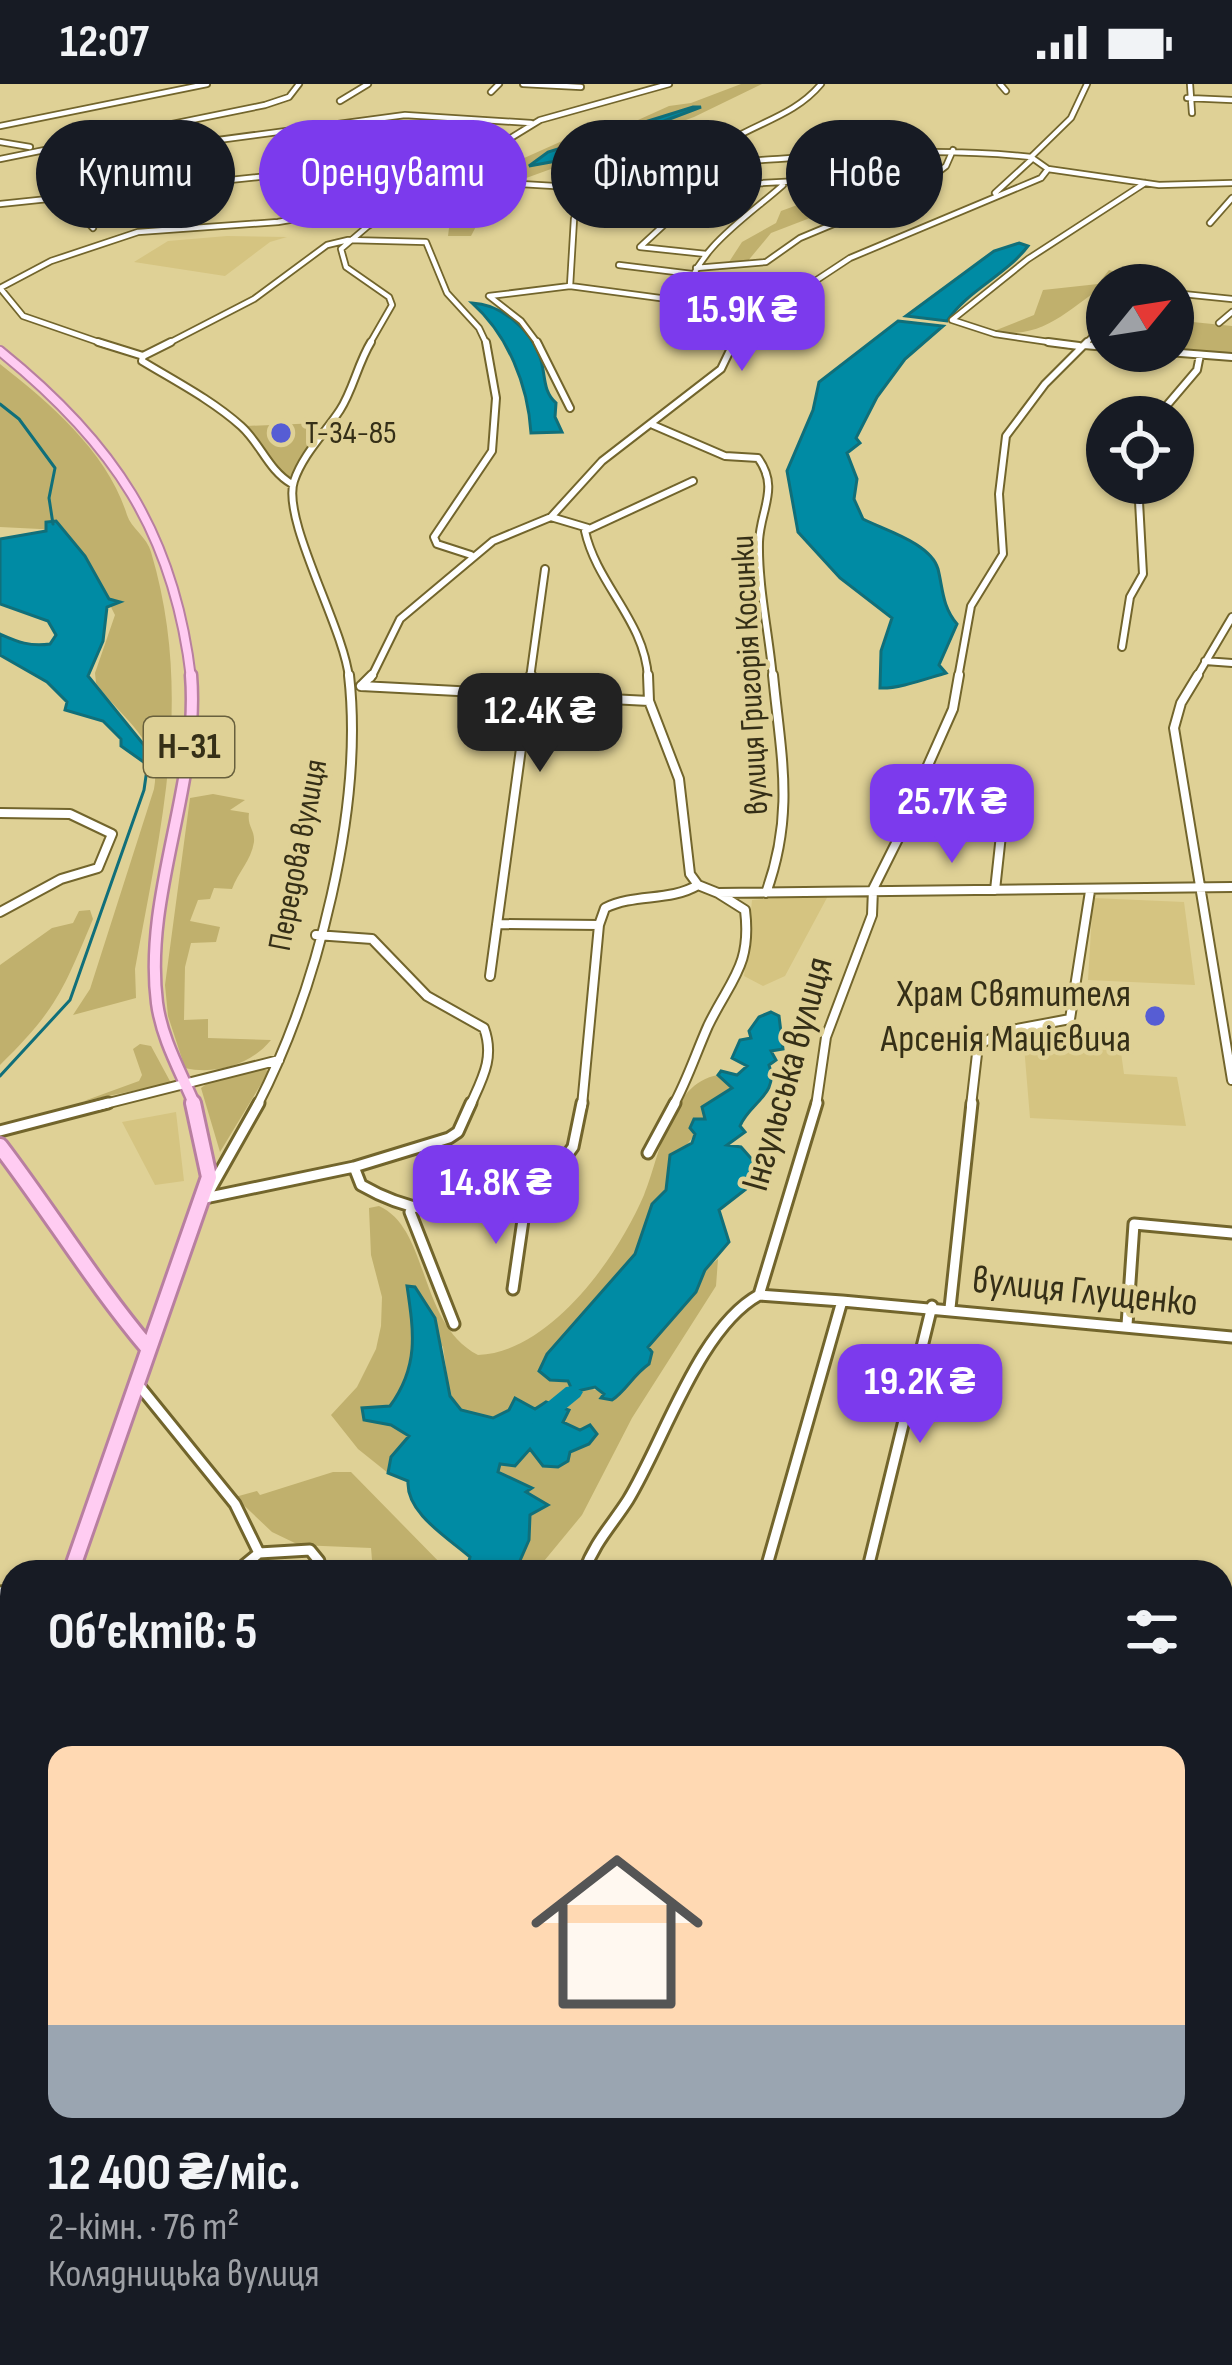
<!DOCTYPE html>
<html lang="uk">
<meta charset="utf-8">
<style>
body{margin:0;font-family:"Sofia Sans Condensed",sans-serif;background:#20242c;color:#f1f3f6;height:100vh;display:flex;flex-direction:column;font-size:45px;white-space:nowrap}
*{box-sizing:border-box;margin:0}
p{font-size:39px;color:#9ea1a6}
.icon{flex:none;width:66px;height:66px;fill:none;stroke:currentColor;stroke-width:2;stroke-linecap:round;stroke-linejoin:round}
.map{position:relative;flex:1;overflow:hidden}
.panel{position:absolute;left:0px;top:1476px;width:1233px;height:807px;display:flex;flex-direction:column;background:#171b24;border-radius:36px 36px 0 0;box-shadow:0 3px 9px #0004}
.panel>*{flex:none}
.guide{position:absolute;left:36px;top:36px;width:1161px;height:108px;display:flex;gap:24px}
.needle{width:78px;rotate:60deg}
.controls{position:absolute;left:1086px;top:180px;display:grid;gap:24px}
.controls a{display:grid;place-items:center;width:108px;height:108px;border-radius:50%;background:#171b24;box-shadow:0 3px 9px #0004;font-size:60px}
.price{position:absolute;translate:-50% -102px;padding:0 27px;border-radius:24px;background:#7c3aed;color:#fff;font-size:39px;line-height:78px;filter:drop-shadow(0 3px 6px #0008)}
.price::after{content:'';position:absolute;left:50%;top:72px;width:36px;height:27px;margin-left:-18px;background:inherit;clip-path:polygon(0 0,100% 0,50% 100%)}
.price.current{background:#222;color:#fff}
ul{padding:0;list-style:none}
li{display:grid;align-content:center;gap:24px;height:636px;padding:0 48px}
li+li{border-top:3px solid #363941}
li span{display:grid;place-items:center;height:372px;border-radius:24px;color:#555}
li>.icon{margin-inline-start:auto}
span .icon{width:216px;height:216px;fill:#fffc;stroke-width:1}
li b{font-size:51px}
h2{display:flex;justify-content:space-between;align-items:center;height:144px;padding:0 48px;font-size:51px}
.tag{padding:0 42px;border-radius:54px;background:#171b24;box-shadow:0 3px 9px #0004;font-size:42px;line-height:108px}
.tag.current{background:#7c3aed;color:#fff}
.status{display:flex;justify-content:space-between;align-items:center;height:84px;padding:0 60px;background:#171b24;direction:ltr}
.status svg{height:33px;fill:currentColor}
.map>svg:first-child{display:block}
.built{fill:#d5c481}
.green{fill:#c0b06d}
.water{fill:#008ba4;stroke:#106f7a;stroke-width:3}
.lines{fill:none;stroke-linecap:round;stroke-linejoin:round}
.stream{stroke:#106f7a;stroke-width:3}
.river{fill:#008ba4;fill-rule:evenodd}
.minor-far4-casing{stroke:#72652c;stroke-width:8}
.minor-far3-casing{stroke:#72652c;stroke-width:10}
.minor-far2-casing{stroke:#72652c;stroke-width:12}
.minor-far1-casing{stroke:#72652c;stroke-width:15}
.minor-casing{stroke:#72652c;stroke-width:18}
.major-far3-casing{stroke:#b87fa0;stroke-width:12}
.major-far2-casing{stroke:#b87fa0;stroke-width:15}
.major-far1-casing{stroke:#b87fa0;stroke-width:20}
.major-casing{stroke:#b87fa0;stroke-width:22}
.minor-far4{stroke:#fff;stroke-width:4.5}
.minor-far3{stroke:#fff;stroke-width:6}
.minor-far2{stroke:#fff;stroke-width:8}
.minor-far1{stroke:#fff;stroke-width:9}
.minor{stroke:#fff;stroke-width:12}
.major-far3{stroke:#ffccf2;stroke-width:8}
.major-far2{stroke:#ffccf2;stroke-width:10}
.major-far1{stroke:#ffccf2;stroke-width:14}
.major{stroke:#ffccf2;stroke-width:16}
.poi-dot{fill:#565dd4;stroke:#dfd196;stroke-width:4.5}
.labels{text-anchor:middle;dominant-baseline:central;stroke-width:9;stroke-linejoin:round;paint-order:stroke}
.far-poi-label{font-size:33px;fill:#352f17;stroke:#dfd196;text-anchor:start}
.far-street-label{font-size:33px;fill:#352f17;stroke:#dfd196}
.shield{fill:#dfd196;stroke:#68603d;stroke-width:3}
.shield-label{font-size:36px;font-weight:bold;fill:#352f17}
.poi-label{font-size:39px;fill:#352f17;stroke:#dfd196;text-anchor:end}
.street-label{font-size:39px;fill:#352f17;stroke:#dfd196}
</style>
<div class="status"><b>12:07</b><svg viewBox="0 0 49 12"><path d="M0 12V9h3v3zM5 12V6h3v6zM10 12V3h3v9zM15 12V0h3v12zM26 1h20v11H26zM47 4h2v5h-2z"/></svg></div>
<div class="map">
<svg width="1232" height="2281" viewBox="0 0 1232 2281">
<rect width="100%" height="100%" fill="#dfd196"/>
<path class="built" d="M227,152L287,153L270,158L225,192L134,178L168,157Z
M829,810L785,892L763,902L744,892L752,816Z
M1093,814L1184,818L1195,901L1088,896Z
M1023,950L1119,954L1124,990L1177,993L1186,1042L1030,1034Z
M176,1028L184,1097L155,1101L122,1038Z"/>
<path class="green" d="M741,0H762L694,33L518,97L511,98L457,94L470,85L463,92L475,95L488,87L476,86V81L495,87L580,49L627,41L669,22L691,19Z
M828,99L848,101L841,110L849,119L771,149L747,178H729L742,158L776,139L781,127L819,113L813,103Z
M474,101L509,106L484,127L471,152H448L452,120Z
M1109,186L1116,188L1115,196C1073,218 1047,258 994,247L1034,231L1043,206L1098,200Z
M1173,236L1232,242V272L1173,267Z
M0,280C51,320 108,369 127,431C131,444 147,453 151,468C194,612 161,742 135,885L136,914L73,931L90,905L154,705C163,657 120,634 96,599L95,589L115,531L85,472L60,446L0,443Z
M320,339L290,393L277,388L246,342Z
M213,710L245,716L230,726L249,729C247,743 255,745 254,758C251,777 238,788 232,805L214,804L210,815L198,816L190,837L220,843L216,858L191,859L185,883L184,936L208,935V954L271,956C251,981 215,991 185,984L168,932L165,901L190,714Z
M90,826L93,835C63,907 56,926 0,981V881L52,844L73,839L79,827Z
M140,960L151,962L171,999L84,1017L139,997L142,991L133,965Z
M262,985L269,987L220,1068L201,1004L209,998Z
M718,991L733,1004L671,1080L667,1106L652,1120L635,1170L547,1270L568,1297C587,1302 602,1310 620,1310L628,1294L649,1280L648,1263L696,1208L705,1186L718,1175L716,1202L632,1334L582,1431L535,1488H515L529,1456L530,1431L545,1422L497,1388L500,1379L530,1365L539,1371L589,1360L580,1346L562,1338L568,1326L547,1318C530,1329 511,1325 493,1334L461,1326L450,1312L443,1263L410,1223C418,1258 410,1293 390,1323L363,1324L364,1336L391,1341L409,1352L391,1373L388,1389L358,1365L331,1331L357,1303L376,1265L381,1242L382,1213L371,1171L369,1124L379,1122C430,1145 418,1240 478,1271C551,1268 618,1172 644,1111C660,1073 669,999 718,991Z
M333,1388H351L449,1488H373L371,1464L299,1461L272,1448L235,1413L257,1407L260,1411Z"/>
<path class="water" d="M693,23H701L562,76L529,82L548,68Z
M1019,159L1028,162C1005,192 968,206 947,237L906,232L994,167Z
M472,219C501,220 530,245 540,273C546,290 542,307 556,319L555,333L562,348L531,349C528,301 508,251 472,219Z
M898,237L943,242L905,275L877,313L856,354L860,359L847,369L857,395L854,415L863,435C884,446 931,459 938,485C943,505 942,522 957,540L939,581L946,589C925,595 898,605 880,604L881,567L892,534L840,494L798,448L787,387L813,326L819,298Z
M56,437L85,472L109,515L120,518L107,523L103,557L88,592L144,661L151,677L145,679L121,662V655L103,637L65,626L67,618L47,598L0,571V550C18,558 30,563 50,560L56,551L48,537L0,520V455L46,447V438Z
M771,928L779,932L783,965L771,967L776,976L769,981C780,1010 749,1019 740,1042L745,1048L727,1061L741,1063L756,1080L746,1105L719,1126L729,1158L705,1186L696,1208L648,1263L652,1268L649,1280C633,1291 626,1307 612,1316L601,1314L604,1310L595,1303L573,1308L568,1297L550,1296L539,1287L547,1270L635,1170L652,1120L666,1106L670,1071L692,1059L695,1050L690,1044L694,1035H705L702,1023L732,1004L718,991L721,987L737,991L747,982L732,974L740,956L751,954L749,947L759,933Z
M407,1202L415,1203L435,1234L450,1312L461,1326L493,1334L509,1326L515,1314L535,1325L546,1318L569,1326L563,1338L580,1346L590,1341L597,1350L589,1360L570,1368L568,1377L558,1383L543,1382L530,1365L515,1382L500,1380L498,1388L532,1404L526,1408L548,1421L530,1431L529,1456L515,1488L497,1484L466,1488L470,1473C447,1453 406,1429 408,1397L388,1389L391,1373L409,1352L391,1341L364,1336L362,1324L390,1322C419,1282 414,1249 407,1202Z"/>
<g class="lines">
<path class="stream" d="M0,320L19,335L55,384L49,414L53,440
M0,992L70,916L144,706L148,678"/>
<path class="river" d="M573,1302L583,1308L580,1313L547,1340H533L530,1335L533,1330L566,1303Z"/>
<defs>
<path id="minor-far4" d="M523,0L581,3
M1000,0L1006,7
M1190,0L1192,29
M491,8L499,0
M1187,14L1232,16
M340,17L368,0
M380,36L372,50L404,81L439,95L588,104
M0,42L207,0
M0,58L30,63
M60,64L113,70L405,31L531,39
M113,70L138,105
M0,75L265,21L289,13L299,0
M702,79C736,41 789,39 821,0
M1048,85L1159,101L1232,99
M995,109L1031,76
M65,113L93,144
M0,120L402,78
M1210,139L1232,114
M706,170L640,163L706,102L935,90
M619,181L692,190
M696,184L766,178L800,154L915,106L946,82L953,66
M570,202L750,226
M0,204L51,177L138,148L278,138L400,117
M0,204L23,232L107,261
M1173,209L1232,215
M685,216C693,166 747,133 783,101
M1219,239L1232,228
M165,261L254,215L327,161L348,156L426,158L447,209L479,244L487,261
M369,261L392,221L389,213L346,183L341,165L368,142L540,36L669,0
M539,261L521,237L489,212L570,202L574,135L588,104C644,83 702,80 762,76C852,70 941,63 1031,73
M733,261L750,226L797,209L850,174L1041,94L1048,85L1031,73L1071,34L1087,0
M1069,261L995,250L952,236L1028,175L1145,99
M1084,261L1107,238"/>
<path id="minor-far3" d="M98,258L143,272L142,277C175,297 212,316 241,342C261,360 268,386 292,400
M537,258L570,324
M1048,258L1079,262
M1084,261L1107,263
M1155,267L1232,273
M143,272L171,258
M1157,333L1197,286L1200,271
M653,341L725,372L758,374C780,404 760,426 759,458C758,502 769,550 773,594
M551,433L588,444
M471,471L437,460L434,453L492,367L496,314L486,258
M1122,563L1130,513L1143,490L1138,399
M1205,577L1232,579
M349,594C344,544 281,435 294,397C303,370 325,349 340,326C353,306 358,279 371,258
M371,594L400,535L493,457L551,433L602,377L721,285L734,258
M530,594L545,485
M648,594C645,537 597,501 585,447L693,397
M958,594L971,522L1003,470L999,410L1006,352L1045,300L1087,258
M1196,594L1232,533"/>
<path id="minor-far2" d="M648,591L649,617L679,695L690,790L698,801L718,809L1232,803
M1198,591L1181,619L1174,644L1232,996
M361,602L372,591
M361,602L649,617
M0,729L70,730L112,750L98,784L61,795L0,828
M995,806L1001,751
M766,809C795,729 781,673 773,591
M497,840L599,841
M316,851L372,855L427,912L484,944C495,974 482,995 470,1022
M490,892L531,591
M97,1022L279,976
M257,1022C318,904 364,723 349,591
M582,1022L599,841L605,824C635,809 669,818 698,801
M673,1022C687,997 696,969 708,942C730,896 752,882 745,826L718,809
M816,1022L826,953L872,831L873,805L902,747L915,732L925,688L953,625L959,591
M971,1022L978,961L1006,947L1070,935L1090,807"/>
<path id="minor-far1" d="M0,1047L108,1019
M648,1069L675,1019
M354,1083L361,1101C420,1135 459,1128 524,1129
M211,1104L259,1019
M205,1114L354,1083L449,1054L458,1048L471,1019
M410,1128L454,1240
M513,1205L524,1129L573,1063L582,1019
M759,1211L842,1217
M950,1224L972,1019
M1127,1241L1134,1140L1232,1149
M137,1299L235,1420L259,1469
M259,1469L310,1466L319,1477L318,1488
M209,1488L242,1483L259,1469
M584,1488C594,1459 612,1441 628,1416C664,1357 699,1244 759,1211L817,1019
M765,1488L842,1217L1232,1253
M867,1488L932,1222
M0,1508L12,1506"/>
<path id="minor" d="M1221,1644L1232,1645
M0,1961L12,1959
M1194,2271L1196,2281
M18,2281L21,2271
M196,2281L198,2271
M475,2281L476,2271
M751,2281L752,2271"/>
<path id="major-far3" d="M0,267C113,358 174,448 191,594"/>
<path id="major-far2" d="M191,591C200,701 143,810 157,919C162,956 181,988 195,1022"/>
<path id="major-far1" d="M0,1062C51,1129 94,1200 148,1264
M71,1488L209,1093L193,1019"/>
<path id="major" d="M0,1718L12,1678"/>
</defs>
<use href="#minor-far4" class="minor-far4-casing"/>
<use href="#minor-far3" class="minor-far3-casing"/>
<use href="#minor-far2" class="minor-far2-casing"/>
<use href="#minor-far1" class="minor-far1-casing"/>
<use href="#minor" class="minor-casing"/>
<use href="#major-far3" class="major-far3-casing"/>
<use href="#major-far2" class="major-far2-casing"/>
<use href="#major-far1" class="major-far1-casing"/>
<use href="#major" class="major-casing"/>
<use href="#minor-far4" class="minor-far4"/>
<use href="#minor-far3" class="minor-far3"/>
<use href="#minor-far2" class="minor-far2"/>
<use href="#minor-far1" class="minor-far1"/>
<use href="#minor" class="minor"/>
<use href="#major-far3" class="major-far3"/>
<use href="#major-far2" class="major-far2"/>
<use href="#major-far1" class="major-far1"/>
<use href="#major" class="major"/>
</g>
<g class="poi-dot">
<circle cx="281" cy="349" r="12"/>
<circle cx="1155" cy="932" r="12"/>
</g>
<g class="labels">
<g class="far-poi-label">
<text x="305" y="349">Т-34-85</text>
</g>
<g class="far-street-label">
<text transform="translate(750 591) rotate(-93)">вулиця Григорія Косинки</text>
<text transform="translate(298 771) rotate(-79)">Передова вулиця</text>
</g>
<rect class="shield" x="144" y="633" width="90" height="60" rx="9"/>
<g class="shield-label">
<text x="189" y="663">Н-31</text>
</g>
<g class="poi-label">
<text x="1131" y="910">Храм Святителя<tspan x="1131" dy="45">Арсенія Мацієвича</tspan></text>
</g>
<g class="street-label">
<text transform="translate(788 990) rotate(-74)">Інгульська вулиця</text>
<text transform="translate(1085 1208) rotate(6)">вулиця Глущенко</text>
</g>
</g>
</svg>
<div class="controls">
<a><svg class="needle" viewBox="-14 -14 28 28"><path d="M0-13l5 13h-10z" fill="#e53935"/><path d="M0 13l5-13h-10z" fill="#9ea1a6"/></svg></a>
<a><svg class="icon" aria-label="locate" viewBox="0 0 24 24"><circle cx="12" cy="12" r="6"/><path d="M12 2v4M12 18v4M2 12h4M18 12h4"/></svg></a>
</div>
<b class="price" style="left:742px;top:290px">15.9K ₴</b>
<b class="price current" style="left:540px;top:691px">12.4K ₴</b>
<b class="price" style="left:952px;top:782px">25.7K ₴</b>
<b class="price" style="left:496px;top:1163px">14.8K ₴</b>
<b class="price" style="left:920px;top:1362px">19.2K ₴</b>
<div class="guide">
<a class="tag">Купити</a>
<a class="tag current">Орендувати</a>
<a class="tag">Фільтри</a>
<a class="tag">Нове</a>
</div>
<section class="panel">
<h2>Об’єктів: 5<svg class="icon" aria-label="filters" viewBox="0 0 24 24"><path d="M4 7h16M4 17h16"/><circle cx="9" cy="7" r="2"/><circle cx="15" cy="17" r="2"/></svg></h2>
<ul>
<li><span style="background:linear-gradient(#ffd9b3 75%,#9aa5b1 0)"><svg class="icon" aria-label="home" viewBox="0 0 24 24"><path d="M3 11l9-7 9 7M6 9v11h12V9"/></svg></span><div><b>12 400 ₴/міс.</b><p>2-кімн. · 76 m²</p><p>Колядницька вулиця</p></div></li>
</ul>
</section>
</div>
